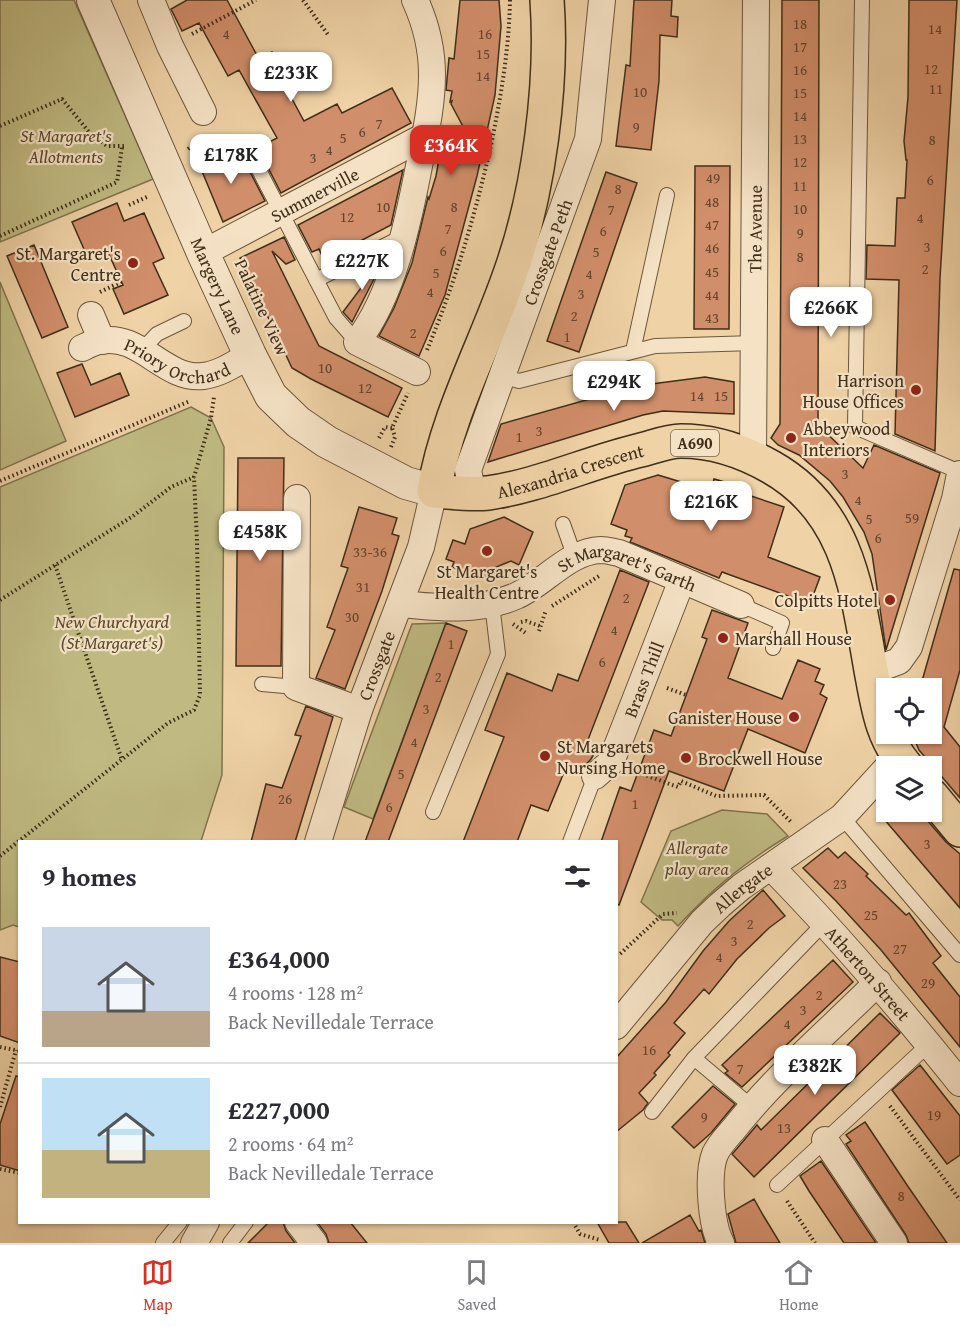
<!DOCTYPE html>
<meta charset="utf-8">
<style>
body{margin:0;font-family:"Gentium Book Plus",serif;background:#f7f7f7;color:#2b2b33;height:100vh;display:flex;flex-direction:column;font-size:22px;white-space:nowrap}
*{box-sizing:border-box;margin:0}
p{font-size:20px;color:#7c7c81}
.icon{flex:none;width:33px;height:33px;fill:none;stroke:currentColor;stroke-width:2;stroke-linecap:round;stroke-linejoin:round}
.map{position:relative;flex:1;overflow:hidden}
.details{position:absolute;left:18px;top:840px;width:600px;height:384px;display:flex;flex-direction:column;background:#fff;border-radius:0px;box-shadow:0 2px 4px #0004}
.details>*{flex:none}
.controls{position:absolute;left:876px;top:678px;display:grid;gap:12px}
.controls a{display:grid;place-items:center;width:66px;height:66px;border-radius:0px;background:#fff;box-shadow:0 2px 4px #0004;font-size:30px}
.price{position:absolute;translate:-50% -51px;padding:0 14px;border-radius:12px;background:#fff;color:#222;font-size:20px;line-height:39px;filter:drop-shadow(0 2px 3px #0008)}
.price::after{content:'';position:absolute;left:50%;top:36px;width:18px;height:14px;margin-left:-9px;background:inherit;clip-path:polygon(0 0,100% 0,50% 100%)}
.price.current{background:#d93025;color:#fff}
ul{padding:0;list-style:none}
li{display:flex;align-items:center;gap:18px;height:150px;padding:0 24px}
li+li{border-top:2px solid #e1e1e2}
li span{display:grid;place-items:center;flex:none;width:168px;height:120px;border-radius:0px;color:#555}
li>.icon{margin-inline-start:auto}
span .icon{width:72px;height:72px;fill:#fffc;stroke-width:1}
li b{font-size:26px}
h2{display:flex;justify-content:space-between;align-items:center;height:72px;padding:0 24px;font-size:26px}
.menu{display:flex;justify-content:space-around;align-items:center;height:84px;border-top:2px solid #e1e1e2;background:#fff;font-size:16px;color:#7c7c81}
.menu a{display:grid;justify-items:center;gap:3px}
.menu .current{color:#d93025}
.map>svg:first-child{display:block}
.green{fill:#c0ba82;stroke:#80744e;stroke-width:1.5}
.building{fill:#d18e6a;stroke:#3f2e19;stroke-width:1.5}
.lines{fill:none;stroke-linecap:round;stroke-linejoin:round}
.service-casing{stroke:#6b573c;stroke-width:16}
.minor-casing{stroke:#6b573c;stroke-width:28}
.tertiary-casing{stroke:#6b573c;stroke-width:34}
.trunk-casing{stroke:#3f2e19;stroke-width:36}
.path{stroke:#3f2e19;stroke-width:4;stroke-dasharray:1.5 3;stroke-linecap:butt}
.service{stroke:#f5e2c5;stroke-width:14}
.minor{stroke:#f5e2c5;stroke-width:26}
.tertiary{stroke:#f5e2c5;stroke-width:32}
.trunk{stroke:#efd2a6;stroke-width:33}
.poi-dot{fill:#8f2418;stroke:#f5e2c5;stroke-width:2}
.labels{text-anchor:middle;dominant-baseline:central;stroke-width:4.5;stroke-linejoin:round;paint-order:stroke}
.number-label{font-size:15px;fill:#64462d}
.shield{fill:#f5e2c5;stroke:#76644d;stroke-width:1.5}
.shield-label{font-size:16px;font-weight:bold;fill:#3f2e19}
.park-label{font-size:18px;font-style:italic;fill:#594a2e;stroke:#f5e2c5}
.street-label{font-size:18px;fill:#3f2e19;stroke:#f5e2c5}
.poi-label{font-size:18px;fill:#3f2e19;stroke:#f5e2c5;text-anchor:end}
</style>
<div class="map">
<svg width="960" height="1243" viewBox="0 0 960 1243">
<rect width="100%" height="100%" fill="#efd2a6"/>
<filter id="stains"><feTurbulence type="fractalNoise" baseFrequency=".00333" numOctaves="4"/><feColorMatrix values="0 0 0 0 .2 0 0 0 0 .09 0 0 0 0 .02 0 0 0 .5 -.17"/></filter>
<radialGradient id="worn" r=".72"><stop offset=".6" stop-color="#630" stop-opacity="0"/><stop offset="1" stop-color="#630" stop-opacity=".3"/></radialGradient>
<path class="green" d="M0,0H74L153,179L0,242Z
M0,282L66,441L0,470Z
M191,407L211,418L224,447L222,775L201,841L20,842L19,927L13,925L0,930V487Z
M446,623L373,819L344,807L412,624Z
M722,810L767,814L788,836C745,862 712,889 678,926L672,920H662L641,902L671,831Z"/>
<path class="building" d="M187,0H227L259,59L272,52L284,73L279,75L304,121L337,104L342,113L392,88L411,123L281,193L258,148L277,138L239,70L228,76L199,23L182,31L171,9Z
M460,0H499L501,26L495,95L477,176L445,295L419,356L379,336L394,308L412,263L428,197L429,199L436,176L441,148L467,134L451,104L452,101L450,102L452,91L446,90L449,58L454,59Z
M634,0H672L671,16L678,17L677,37L660,35L659,81L651,150L616,146L626,65L630,66Z
M782,0H819L818,425L863,468L874,445L940,473L886,650L872,554L864,532L843,497L830,481L799,455L778,445L771,438L780,424Z
M909,0H957L940,278L935,451L895,434L899,280L866,279L867,245L895,246L897,198H905L907,160H906L904,141L908,97Z
M233,150L236,159L242,156L265,201L223,222L199,164Z
M695,166H730L729,329H694Z
M403,170L391,225L324,260L319,249L312,252L298,225Z
M606,172L637,183L579,352L547,341Z
M117,203L124,221L144,213L164,258L153,263L168,295L124,314L113,289L123,285L106,248L87,256L72,222Z
M284,237L295,260L286,264L272,251L319,346L402,388L388,417L311,379L292,368L240,258Z
M34,245L68,327L42,338L7,256Z
M375,260L380,262L376,275L352,322L343,312L361,288L369,263Z
M82,364L91,385L120,373L129,395L75,417L57,373Z
M705,377L734,382V414L663,411L643,415L488,462L501,424L636,386Z
M238,458H284L281,666H236Z
M658,475L711,491L714,479L750,489L748,495L784,507L768,557L820,577L810,604L722,572L719,578L630,542L632,538L625,536L627,530L611,524L625,485Z
M359,507L397,518L392,534L399,536L382,591L345,689L316,678L335,630L327,627L348,568L341,566Z
M504,517L533,532L519,565L511,561L489,570L485,579L452,567L454,562L446,559L453,540L465,544L470,529Z
M954,569L960,570V670L944,727L960,747V798L919,750L912,734H932V688H920Z
M620,570L649,582L584,750L594,754L591,759L581,770L567,765L548,811L531,805L517,842H463L504,737L485,730L507,673L552,691L558,674L578,681Z
M712,610L748,623L728,678L782,699L798,660L820,669L815,681L824,685L820,694L827,698L805,753L748,729L724,791L669,771L619,905L616,904V842H601L620,787L631,791L654,730L671,736L707,639L702,637Z
M446,623L467,631L388,842H365Z
M306,706L333,717L295,842H251L266,784L282,788L301,736L295,735Z
M878,812H920L946,842L960,854V908Z
M828,848L838,858L845,852L868,874L866,876L906,915L909,913L941,956L933,963L960,997V1047L881,950L836,901L803,868Z
M763,890L785,916L769,928L737,959L709,994L704,989L674,1023L685,1033L668,1053L670,1055L654,1073L656,1075L639,1093L648,1103L643,1110L616,1132V1058L666,1002L703,951L729,921Z
M0,957L20,962V1043L0,1036Z
M833,960L853,982L742,1087L725,1073L728,1071L722,1065Z
M880,1013L900,1033L754,1177L732,1154L734,1152L757,1125L761,1130Z
M920,1065L960,1116V1155L947,1164L892,1090Z
M16,1076L20,1077V1171L0,1165V1124Z
M713,1086L735,1104L711,1133L694,1148L672,1127Z
M865,1122L907,1185L947,1243H909L906,1235L846,1144L851,1141L846,1135Z
M821,1161L876,1243H844L809,1191L800,1176Z
M754,1199L763,1215L780,1243H736L728,1214Z
M690,1215L699,1231L701,1230L705,1243H642Z
M269,1222H283L286,1231L295,1243H248Z
M317,1222H350L367,1243H329L326,1234Z
M597,1222H626L639,1243H609Z"/>
<g class="lines">
<defs>
<path id="service" d="M862,0L855,427L960,472
M248,149L336,318L357,342
M316,280L402,237
M142,350L157,334L184,321
M633,351L667,195
M501,376L519,381L655,346L755,343
M563,524L575,558
M741,605L782,623L773,648
M262,684L296,687
M433,812L498,654L492,604
M842,817L960,955
M570,842L595,776
M694,1058L752,1107
M652,1112L694,1058L825,922
M777,1185L929,1044
M163,1243L180,1222
M230,1243L246,1222"/>
<g id="minor">
<path d="M151,0L170,46L203,112"/>
<path d="M415,0C426,24 432,49 432,75C432,106 425,136 419,166C408,223 393,295 357,342L417,372"/>
<path id="s1" d="M203,253L425,136"/>
<path d="M91,315L102,341"/>
<path id="s2" d="M82,348C88,345 94,342 100,341C140,332 165,381 203,376C220,374 236,363 250,355"/>
<path id="s3" d="M753,457L756,0"/>
<path id="s4" d="M478,493L471,485L468,470L588,139L602,0"/>
<path d="M297,498L296,687L359,710"/>
<path id="s5" d="M401,604C440,608 479,612 516,596C544,584 568,551 601,550C607,550 613,552 619,553L741,605"/>
<path d="M872,671L899,661L909,647L955,499L960,474"/>
<path id="s6" d="M595,776L611,762L682,580"/>
<path id="s7" d="M318,842L359,710L421,547L434,491"/>
<path id="s8" d="M771,867C839,936 899,1007 960,1083"/>
<path id="s9" d="M616,1026L702,922L720,905L741,887L842,817L886,769"/>
<path d="M825,1140L894,1243"/>
<path d="M298,1222L314,1243"/>
<path d="M194,1243L206,1222"/>
<path d="M721,1243C711,1225 707,1174 715,1154C720,1143 730,1134 737,1125C777,1075 832,1028 878,982"/>
</g>
<g id="tertiary">
<path id="s10" d="M93,0L203,253L250,355L271,396L298,422L327,442L406,483L434,491"/>
</g>
<g id="trunk">
<path id="s11" d="M547,0C553,83 539,192 511,271C486,344 447,414 434,491C451,492 471,495 488,493C539,486 590,462 641,450C653,447 668,441 681,441C713,441 743,451 771,467C849,511 857,591 871,670C878,707 881,736 906,766"/>
<path d="M932,796L960,830"/>
</g>
</defs>
<use href="#service" class="service-casing"/>
<use href="#minor" class="minor-casing"/>
<use href="#tertiary" class="tertiary-casing"/>
<use href="#trunk" class="trunk-casing"/>
<path class="path" d="M303,0L329,36
M192,34L256,0
M0,126L62,99L89,132L107,146H126
M188,149L206,136
M129,205L149,196
M0,236L117,182L122,147
M100,292L121,282
M427,350C455,283 475,216 491,145C501,97 509,49 510,0
M379,438L385,427L392,428
M391,447L395,437L392,428L408,393
M0,481L190,401
M55,565L122,760
M0,600L133,516L171,487L194,477
M552,606L599,576
M521,622L526,621L540,626
M513,624L527,634
M539,631L546,610
M667,688L686,695
M634,771L678,787L681,781L716,796L764,795L791,822
M0,856L168,723L194,710L200,695L197,542L194,477L211,418L214,397
M616,953L620,954L663,914L677,913
M0,1047L20,1051
M890,1106L960,1200
M0,1107L16,1050
M0,1169L20,1173
M787,1201L815,1243
M573,1222L580,1234L600,1240"/>
<use href="#service" class="service"/>
<use href="#minor" class="minor"/>
<use href="#tertiary" class="tertiary"/>
<use href="#trunk" class="trunk"/>
</g>
<g class="poi-dot">
<circle cx="133" cy="263" r="6"/>
<circle cx="916" cy="390" r="6"/>
<circle cx="791" cy="438" r="6"/>
<circle cx="487" cy="551" r="6"/>
<circle cx="890" cy="600" r="6"/>
<circle cx="723" cy="638" r="6"/>
<circle cx="794" cy="717" r="6"/>
<circle cx="545" cy="756" r="6"/>
<circle cx="686" cy="758" r="6"/>
</g>
<g class="labels">
<g class="number-label">
<text x="800" y="23">18</text>
<text x="935" y="28">14</text>
<text x="226" y="33">4</text>
<text x="485" y="33">16</text>
<text x="800" y="46">17</text>
<text x="483" y="53">15</text>
<text x="931" y="68">12</text>
<text x="800" y="69">16</text>
<text x="483" y="75">14</text>
<text x="936" y="88">11</text>
<text x="640" y="91">10</text>
<text x="800" y="92">15</text>
<text x="800" y="115">14</text>
<text x="379" y="123">7</text>
<text x="636" y="126">9</text>
<text x="362" y="131">6</text>
<text x="343" y="137">5</text>
<text x="800" y="138">13</text>
<text x="932" y="139">8</text>
<text x="329" y="149">4</text>
<text x="313" y="157">3</text>
<text x="800" y="161">12</text>
<text x="713" y="177">49</text>
<text x="930" y="179">6</text>
<text x="800" y="185">11</text>
<text x="618" y="188">8</text>
<text x="712" y="201">48</text>
<text x="383" y="206">10</text>
<text x="454" y="206">8</text>
<text x="800" y="208">10</text>
<text x="611" y="209">7</text>
<text x="347" y="216">12</text>
<text x="920" y="217">4</text>
<text x="712" y="224">47</text>
<text x="448" y="228">7</text>
<text x="603" y="230">6</text>
<text x="800" y="232">9</text>
<text x="927" y="246">3</text>
<text x="712" y="247">46</text>
<text x="443" y="250">6</text>
<text x="596" y="251">5</text>
<text x="800" y="256">8</text>
<text x="925" y="268">2</text>
<text x="712" y="271">45</text>
<text x="436" y="272">5</text>
<text x="589" y="273">4</text>
<text x="430" y="291">4</text>
<text x="581" y="293">3</text>
<text x="712" y="294">44</text>
<text x="574" y="315">2</text>
<text x="712" y="317">43</text>
<text x="413" y="332">2</text>
<text x="567" y="336">1</text>
<text x="325" y="367">10</text>
<text x="365" y="387">12</text>
<text x="697" y="395">14</text>
<text x="721" y="395">15</text>
<text x="539" y="430">3</text>
<text x="519" y="436">1</text>
<text x="845" y="473">3</text>
<text x="858" y="499">4</text>
<text x="912" y="517">59</text>
<text x="869" y="518">5</text>
<text x="878" y="537">6</text>
<text x="370" y="551">33-36</text>
<text x="363" y="586">31</text>
<text x="626" y="597">2</text>
<text x="352" y="616">30</text>
<text x="614" y="629">4</text>
<text x="451" y="643">1</text>
<text x="602" y="661">6</text>
<text x="438" y="676">2</text>
<text x="426" y="708">3</text>
<text x="414" y="741">4</text>
<text x="401" y="773">5</text>
<text x="285" y="798">26</text>
<text x="635" y="803">1</text>
<text x="389" y="806">6</text>
<text x="927" y="843">3</text>
<text x="840" y="883">23</text>
<text x="871" y="914">25</text>
<text x="750" y="923">2</text>
<text x="734" y="940">3</text>
<text x="900" y="948">27</text>
<text x="719" y="956">4</text>
<text x="928" y="982">29</text>
<text x="819" y="994">2</text>
<text x="803" y="1009">3</text>
<text x="787" y="1023">4</text>
<text x="649" y="1049">16</text>
<text x="740" y="1068">7</text>
<text x="934" y="1114">19</text>
<text x="704" y="1116">9</text>
<text x="784" y="1127">13</text>
<text x="901" y="1195">8</text>
</g>
<rect class="shield" x="671" y="430" width="48" height="26" rx="4.5"/>
<g class="shield-label">
<text x="695" y="443">A690</text>
</g>
<g class="park-label">
<text x="66" y="135">St Margaret's<tspan x="66" dy="21">Allotments</tspan></text>
<text x="112" y="621">New Churchyard<tspan x="112" dy="21">(St Margaret's)</tspan></text>
<text x="697" y="847">Allergate<tspan x="697" dy="21">play area</tspan></text>
</g>
<g class="street-label">
<text stroke="none"><textPath href="#s1" startOffset="126">Summerville</textPath></text>
<text stroke="none"><textPath href="#s3" startOffset="228">The Avenue</textPath></text>
<text stroke="none"><textPath href="#s4" startOffset="258">Crossgate Peth</textPath></text>
<text stroke="none"><textPath href="#s10" startOffset="312">Margery Lane</textPath></text>
<text transform="translate(262 307) rotate(65)">Palatine View</text>
<text stroke="none"><textPath href="#s2" startOffset="102">Priory Orchard</textPath></text>
<text stroke="none"><textPath href="#s11" startOffset="648">Alexandria Crescent</textPath></text>
<text stroke="none"><textPath href="#s5" startOffset="242">St Margaret's Garth</textPath></text>
<text stroke="none"><textPath href="#s7" startOffset="186">Crossgate</textPath></text>
<text stroke="none"><textPath href="#s6" startOffset="110">Brass Thill</textPath></text>
<text stroke="none"><textPath href="#s9" startOffset="188">Allergate</textPath></text>
<text stroke="none"><textPath href="#s8" startOffset="144">Atherton Street</textPath></text>
</g>
<g class="poi-label">
<text x="121" y="253">St. Margaret's<tspan x="121" dy="21">Centre</tspan></text>
<text x="904" y="380">Harrison<tspan x="904" dy="21">House Offices</tspan></text>
<text x="803" y="428" text-anchor="start">Abbeywood<tspan x="803" dy="21">Interiors</tspan></text>
<text x="487" y="571" text-anchor="middle">St Margaret's<tspan x="487" dy="21">Health Centre</tspan></text>
<text x="878" y="600">Colpitts Hotel</text>
<text x="735" y="638" text-anchor="start">Marshall House</text>
<text x="782" y="717">Ganister House</text>
<text x="557" y="746" text-anchor="start">St Margarets<tspan x="557" dy="21">Nursing Home</tspan></text>
<text x="698" y="758" text-anchor="start">Brockwell House</text>
</g>
</g>
<rect width="100%" height="100%" filter="url(#stains)"/>
<rect width="100%" height="100%" fill="url(#worn)"/>
</svg>
<div class="controls">
<a><svg class="icon" aria-label="locate" viewBox="0 0 24 24"><circle cx="12" cy="12" r="6"/><path d="M12 2v4M12 18v4M2 12h4M18 12h4"/></svg></a>
<a><svg class="icon" aria-label="layers" viewBox="0 0 24 24"><path d="M12 4l9 5-9 5-9-5zM3 14l9 5 9-5"/></svg></a>
</div>
<b class="price" style="left:291px;top:103px">£233K</b>
<b class="price current" style="left:451px;top:176px">£364K</b>
<b class="price" style="left:231px;top:185px">£178K</b>
<b class="price" style="left:362px;top:291px">£227K</b>
<b class="price" style="left:831px;top:338px">£266K</b>
<b class="price" style="left:614px;top:412px">£294K</b>
<b class="price" style="left:711px;top:532px">£216K</b>
<b class="price" style="left:260px;top:562px">£458K</b>
<b class="price" style="left:815px;top:1096px">£382K</b>
<section class="details">
<h2>9 homes<svg class="icon" aria-label="filters" viewBox="0 0 24 24"><path d="M4 7h16M4 17h16"/><circle cx="9" cy="7" r="2"/><circle cx="15" cy="17" r="2"/></svg></h2>
<ul>
<li><span style="background:linear-gradient(#c9d6e8 70%,#b9a48a 0)"><svg class="icon" aria-label="home" viewBox="0 0 24 24"><path d="M3 11l9-7 9 7M6 9v11h12V9"/></svg></span><div><b>£364,000</b><p>4 rooms · 128 m²</p><p>Back Nevilledale Terrace</p></div></li>
<li><span style="background:linear-gradient(#bfe0f5 60%,#c2b280 0)"><svg class="icon" aria-label="home" viewBox="0 0 24 24"><path d="M3 11l9-7 9 7M6 9v11h12V9"/></svg></span><div><b>£227,000</b><p>2 rooms · 64 m²</p><p>Back Nevilledale Terrace</p></div></li>
</ul>
</section>
</div>
<nav class="menu">
<a class="current"><svg class="icon" aria-label="map" viewBox="0 0 24 24"><path d="M3 6l6-2 6 2 6-2v14l-6 2-6-2-6 2zM9 4v14M15 6v14"/></svg>Map</a>
<a><svg class="icon" aria-label="saved" viewBox="0 0 24 24"><path d="M7 4h10v16l-5-4-5 4z"/></svg>Saved</a>
<a><svg class="icon" aria-label="home" viewBox="0 0 24 24"><path d="M3 11l9-7 9 7M6 9v11h12V9"/></svg>Home</a>
</nav>
